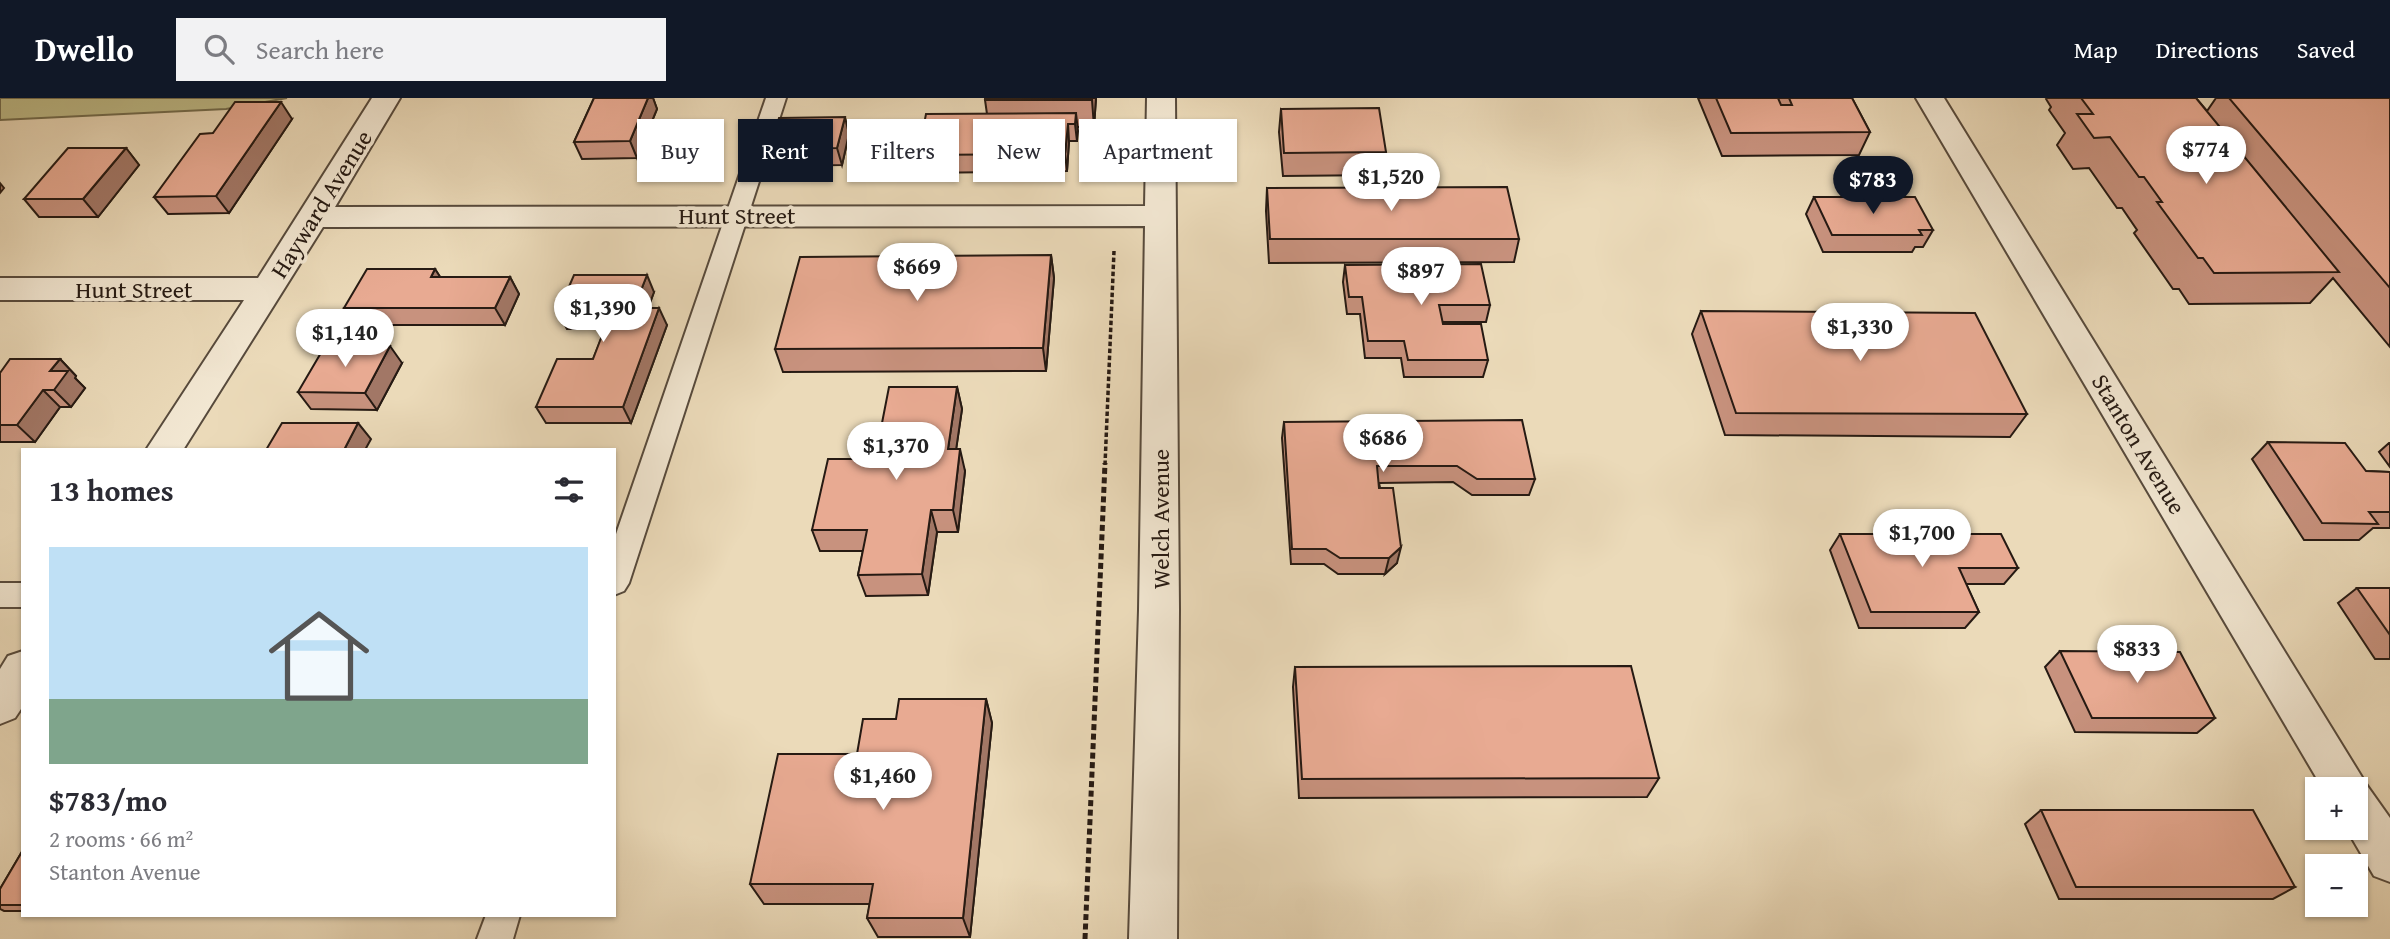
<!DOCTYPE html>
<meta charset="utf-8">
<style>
body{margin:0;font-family:"Gentium Book Plus",serif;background:#f2f2f3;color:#2b2b33;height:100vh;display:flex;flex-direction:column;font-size:26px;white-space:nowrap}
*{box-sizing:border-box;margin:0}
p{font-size:23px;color:#7c7c81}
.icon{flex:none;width:38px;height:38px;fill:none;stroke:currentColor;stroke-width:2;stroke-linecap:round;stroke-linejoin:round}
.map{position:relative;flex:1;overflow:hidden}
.drawer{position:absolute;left:21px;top:350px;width:595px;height:469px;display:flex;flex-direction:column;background:#fff;border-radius:0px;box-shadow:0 2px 5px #0004}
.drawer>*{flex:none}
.hud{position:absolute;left:637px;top:21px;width:665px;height:63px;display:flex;gap:14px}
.tools{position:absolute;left:2305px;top:679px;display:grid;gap:14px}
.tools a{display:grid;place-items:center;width:63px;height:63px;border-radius:0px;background:#fff;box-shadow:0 2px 5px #0004;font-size:35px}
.price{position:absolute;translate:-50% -60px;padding:0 16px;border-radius:24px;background:#fff;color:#222;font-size:23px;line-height:46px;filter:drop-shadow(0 2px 4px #0008)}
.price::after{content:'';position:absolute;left:50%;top:42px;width:21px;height:16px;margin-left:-10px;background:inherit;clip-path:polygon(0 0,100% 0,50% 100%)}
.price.current{background:#111827;color:#fff}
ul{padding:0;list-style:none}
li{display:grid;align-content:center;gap:14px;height:371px;padding:0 28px}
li+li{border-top:2px solid #e1e1e2}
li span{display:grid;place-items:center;height:217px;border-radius:0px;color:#555}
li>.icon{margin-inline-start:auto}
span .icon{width:126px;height:126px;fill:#fffc;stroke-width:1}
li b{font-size:30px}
h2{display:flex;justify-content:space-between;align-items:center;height:84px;padding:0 28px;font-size:30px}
.chip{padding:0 24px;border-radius:0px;background:#fff;box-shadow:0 2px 5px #0004;font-size:24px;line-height:63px}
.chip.current{background:#111827;color:#fff}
header{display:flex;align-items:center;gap:42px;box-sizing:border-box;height:98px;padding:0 35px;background:#111827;color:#fff}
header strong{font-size:33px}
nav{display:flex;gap:38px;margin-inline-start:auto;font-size:24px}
.search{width:490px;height:63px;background:#f2f2f3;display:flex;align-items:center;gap:18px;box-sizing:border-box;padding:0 24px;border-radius:0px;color:#7c7c81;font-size:26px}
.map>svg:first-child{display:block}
.green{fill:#bfbd8a;stroke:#726c4e;stroke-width:2}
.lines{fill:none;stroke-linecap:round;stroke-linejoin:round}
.lane-casing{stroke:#574a3c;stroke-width:4}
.street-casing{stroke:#574a3c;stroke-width:4}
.path-far1{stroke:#261a13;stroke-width:3.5;stroke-dasharray:4.5 2.5;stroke-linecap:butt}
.path{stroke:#261a13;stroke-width:5;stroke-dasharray:6 3.5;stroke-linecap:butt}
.lane{fill:#f2e7d2;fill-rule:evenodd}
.street{fill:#f2e7d2;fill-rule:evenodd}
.wall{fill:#c8927e;stroke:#261a13;stroke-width:2}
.shaded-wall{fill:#a27766;stroke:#261a13;stroke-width:2}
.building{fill:#e8aa92;stroke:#261a13;stroke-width:2}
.labels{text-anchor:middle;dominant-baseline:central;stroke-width:7;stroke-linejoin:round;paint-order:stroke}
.street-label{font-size:24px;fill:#261a13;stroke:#f2e7d2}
</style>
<header>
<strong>Dwello</strong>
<div class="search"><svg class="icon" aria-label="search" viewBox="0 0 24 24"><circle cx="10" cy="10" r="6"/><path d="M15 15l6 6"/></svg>Search here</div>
<nav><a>Map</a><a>Directions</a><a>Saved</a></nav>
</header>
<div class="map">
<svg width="2390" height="841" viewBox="0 0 2390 841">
<rect width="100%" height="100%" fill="#ebdab9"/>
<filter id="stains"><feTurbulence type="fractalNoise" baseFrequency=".00286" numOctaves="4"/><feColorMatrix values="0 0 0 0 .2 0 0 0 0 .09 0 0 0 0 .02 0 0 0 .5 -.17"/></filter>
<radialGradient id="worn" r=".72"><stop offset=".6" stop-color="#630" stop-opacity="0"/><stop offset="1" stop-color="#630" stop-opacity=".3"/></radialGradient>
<path class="green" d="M0,0H287L226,11L0,22Z"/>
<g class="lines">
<defs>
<path id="lane" d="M766,0H786L629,485L624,493L614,497V442Z
M0,485H23V509H0Z
M486,817H520L513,841H477Z"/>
<path id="street" d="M372,0H400L335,109L1145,108L1147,0H1175L1179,512L1177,841H1129L1139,512L1145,128L323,129L183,352H146L244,202H0V180H258Z
M1916,0H1944L2368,689L2390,720V784L2374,778L2346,730H2356V691H2323Z
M23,553V608L15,620L0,626V571L8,558Z"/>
</defs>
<use href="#lane" class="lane-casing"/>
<use href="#street" class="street-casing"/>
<path class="path-far1" d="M1105,367L1114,153"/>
<path class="path" d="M1085,841L1105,365"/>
<use href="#lane" class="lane"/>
<use href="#street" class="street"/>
</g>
<path class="wall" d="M594,0H653L657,11L637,60L582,61L574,44Z
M1096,0L1094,29H1077V43H1069L1067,73L921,75L918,57L987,16L985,2Z
M1698,0H1852L1870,34L1859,57L1722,58Z
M2047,0H2196L2207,13L2216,0H2390V249L2333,180L2310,205L2189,206L2179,191H2173L2134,135L2137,132L2122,110H2117L2089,70L2073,71L2057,47L2065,35L2049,12L2051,9L2046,1Z
M1281,11L1386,54L1383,77L1283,78L1279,34Z
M292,21L229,115L168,116L154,99L213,35Z
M849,36L842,67L775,68L770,51Z
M126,50L139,67L98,119H39L24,101Z
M1267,90L1519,141L1514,164L1269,165L1266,113Z
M1814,99L1933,132L1923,149H1915L1912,154H1823L1806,116Z
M1051,157L1054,180L1046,273L783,274L775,251Z
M1345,167L1490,207L1486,224H1443V226L1488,262L1483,279H1404L1401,260H1365L1360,216H1347L1343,184Z
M435,171L440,179H510L519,196L505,227H356L344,210Z
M654,194L648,210L667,227L631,325H546L536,309L593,261L605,231H567L558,214Z
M1701,213L2027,316L2010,339L1725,337L1692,236Z
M60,261L76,278L75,280L85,290L71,309H60L35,344H0V275Z
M402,265L377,312L311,311L298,294Z
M957,289L962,311L956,351L965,373L958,434H937L928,497L866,498L858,477L863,453H820L812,432L875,361Z
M1284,324L1535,381L1529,397H1472L1453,384L1379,385L1397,465L1385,476H1338L1324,466H1291L1282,340Z
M2268,344L2366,373L2390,374V430H2373L2359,442H2304L2252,361Z
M2389,345H2390V369L2379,354Z
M1840,436L2018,470L2004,486H1966L1979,514L1965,530H1859L1830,452Z
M2357,490H2390V561H2375L2338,505Z
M2060,553L2215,620L2197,635L2075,634L2045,569Z
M1295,569L1659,680L1647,699L1299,700L1293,589Z
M986,601L992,625L970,839H878L867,820L870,806H764L750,786L857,656L896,621Z
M2041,712L2295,789L2273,801H2059L2025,726Z
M23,752V813H4L0,811V791Z"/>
<path class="shaded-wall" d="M648,0H653L657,11L637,60L630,43Z
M1092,0H1096L1094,29L1092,2Z
M281,4L292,21L229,115L216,98Z
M1076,15L1078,33L1077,43L1075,26Z
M845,19L849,36L842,67L837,50Z
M1068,26L1069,43L1067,73L1065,56Z
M126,50L139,67L98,119L83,101Z
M0,85L4,90L0,95Z
M1051,157L1054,180L1046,273L1043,250Z
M435,171L446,188L431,179Z
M647,177L654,194L642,227L634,210Z
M510,179L519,196L505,227L495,210Z
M659,210L667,227L631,325L623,309Z
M390,248L402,265L377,312L365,295Z
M60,261L76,278L75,280L85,290L71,309L54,292L50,273Z
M957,289L962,311L953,373L948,351Z
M43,292L60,309L35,344L17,327Z
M358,325L371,341L365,352H344Z
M960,351L965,373L958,434L953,412Z
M931,412L937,434L928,497L922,476Z
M1401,449L1397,465L1385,476L1389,460Z
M986,601L992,625L970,839L963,820Z"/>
<path class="building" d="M594,0H648L630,43L574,44Z
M985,0H1092V2H985Z
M1716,0H1778L1781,7H1792L1789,0H1852L1870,34L1731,35Z
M2081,0H2196L2339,174L2214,175L2203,160H2198L2157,104H2162L2144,79H2139L2110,39L2094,40L2077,16H2093Z
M2229,0H2390V190Z
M235,4H281L216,98L154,99L200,36L213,35Z
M1379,10L1386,54L1284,55L1281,11Z
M1076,15L1075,26H1068L1065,56L918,57L926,16Z
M845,19L837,50L770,51L779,20Z
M68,50H126L83,101H24Z
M1507,89L1519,141H1270L1267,90Z
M1814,99H1915L1933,132H1919L1922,137H1832Z
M1051,157L1043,250L775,251L800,159Z
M1481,166L1490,207H1439L1443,226H1481L1488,262H1408L1404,243H1368L1362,199H1349L1345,167Z
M367,171H435L431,179H510L495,210H344Z
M574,177H647L634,210H659L623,309H536L557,261H593L611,214H558Z
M1701,213L1975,215L2027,316L1736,315Z
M325,248H390L365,295L298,294Z
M10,261H60L50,273H68L54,292H43L17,327H0V275Z
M889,289H957L948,351H960L953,412H931L922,476L858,477L867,432H812L828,361H875Z
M1522,322L1535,381H1477L1457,368H1377L1379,390H1393L1401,449L1389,460H1340L1326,451H1292L1284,324Z
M282,325H358L344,352H266Z
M2268,344L2345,345L2366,373L2390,374V414H2369L2378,426L2322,425Z
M1840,436H2001L2018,470H1959L1979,514H1871Z
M2357,490H2390V537Z
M2060,553L2180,554L2215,620H2092Z
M1631,568L1659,680L1302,681L1295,569Z
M899,601H986L963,820H867L873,786H750L778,656H857L863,621H896Z
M2041,712H2253L2295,789H2076Z
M23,752V807H0V791Z"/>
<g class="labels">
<g class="street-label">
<text transform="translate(321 106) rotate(-58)">Hayward Avenue</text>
<text x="737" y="117">Hunt Street</text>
<text x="134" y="191">Hunt Street</text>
<text transform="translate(2139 346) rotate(59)">Stanton Avenue</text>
<text transform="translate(1160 421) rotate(-90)">Welch Avenue</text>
</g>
</g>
<rect width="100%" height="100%" filter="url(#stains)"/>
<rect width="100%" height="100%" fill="url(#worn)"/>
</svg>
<div class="tools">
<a>+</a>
<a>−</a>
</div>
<b class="price" style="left:2206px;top:88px">$774</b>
<b class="price" style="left:1391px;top:115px">$1,520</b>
<b class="price current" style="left:1873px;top:118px">$783</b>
<b class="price" style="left:917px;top:205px">$669</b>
<b class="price" style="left:1421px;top:209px">$897</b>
<b class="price" style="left:603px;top:246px">$1,390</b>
<b class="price" style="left:1860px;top:265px">$1,330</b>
<b class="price" style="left:345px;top:271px">$1,140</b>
<b class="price" style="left:1383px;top:376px">$686</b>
<b class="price" style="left:896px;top:384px">$1,370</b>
<b class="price" style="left:1922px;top:471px">$1,700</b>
<b class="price" style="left:2137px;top:587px">$833</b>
<b class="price" style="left:883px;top:714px">$1,460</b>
<div class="hud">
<a class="chip">Buy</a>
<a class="chip current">Rent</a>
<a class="chip">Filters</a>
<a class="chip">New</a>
<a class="chip">Apartment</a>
</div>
<section class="drawer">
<h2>13 homes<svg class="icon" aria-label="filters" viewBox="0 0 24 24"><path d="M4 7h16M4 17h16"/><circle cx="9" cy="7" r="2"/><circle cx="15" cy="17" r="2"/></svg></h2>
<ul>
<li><span style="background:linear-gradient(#bfe0f5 70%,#7fa58c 0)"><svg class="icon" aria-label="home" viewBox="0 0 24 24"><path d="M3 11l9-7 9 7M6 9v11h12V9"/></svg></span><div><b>$783/mo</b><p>2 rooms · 66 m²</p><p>Stanton Avenue</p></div></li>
</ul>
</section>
</div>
